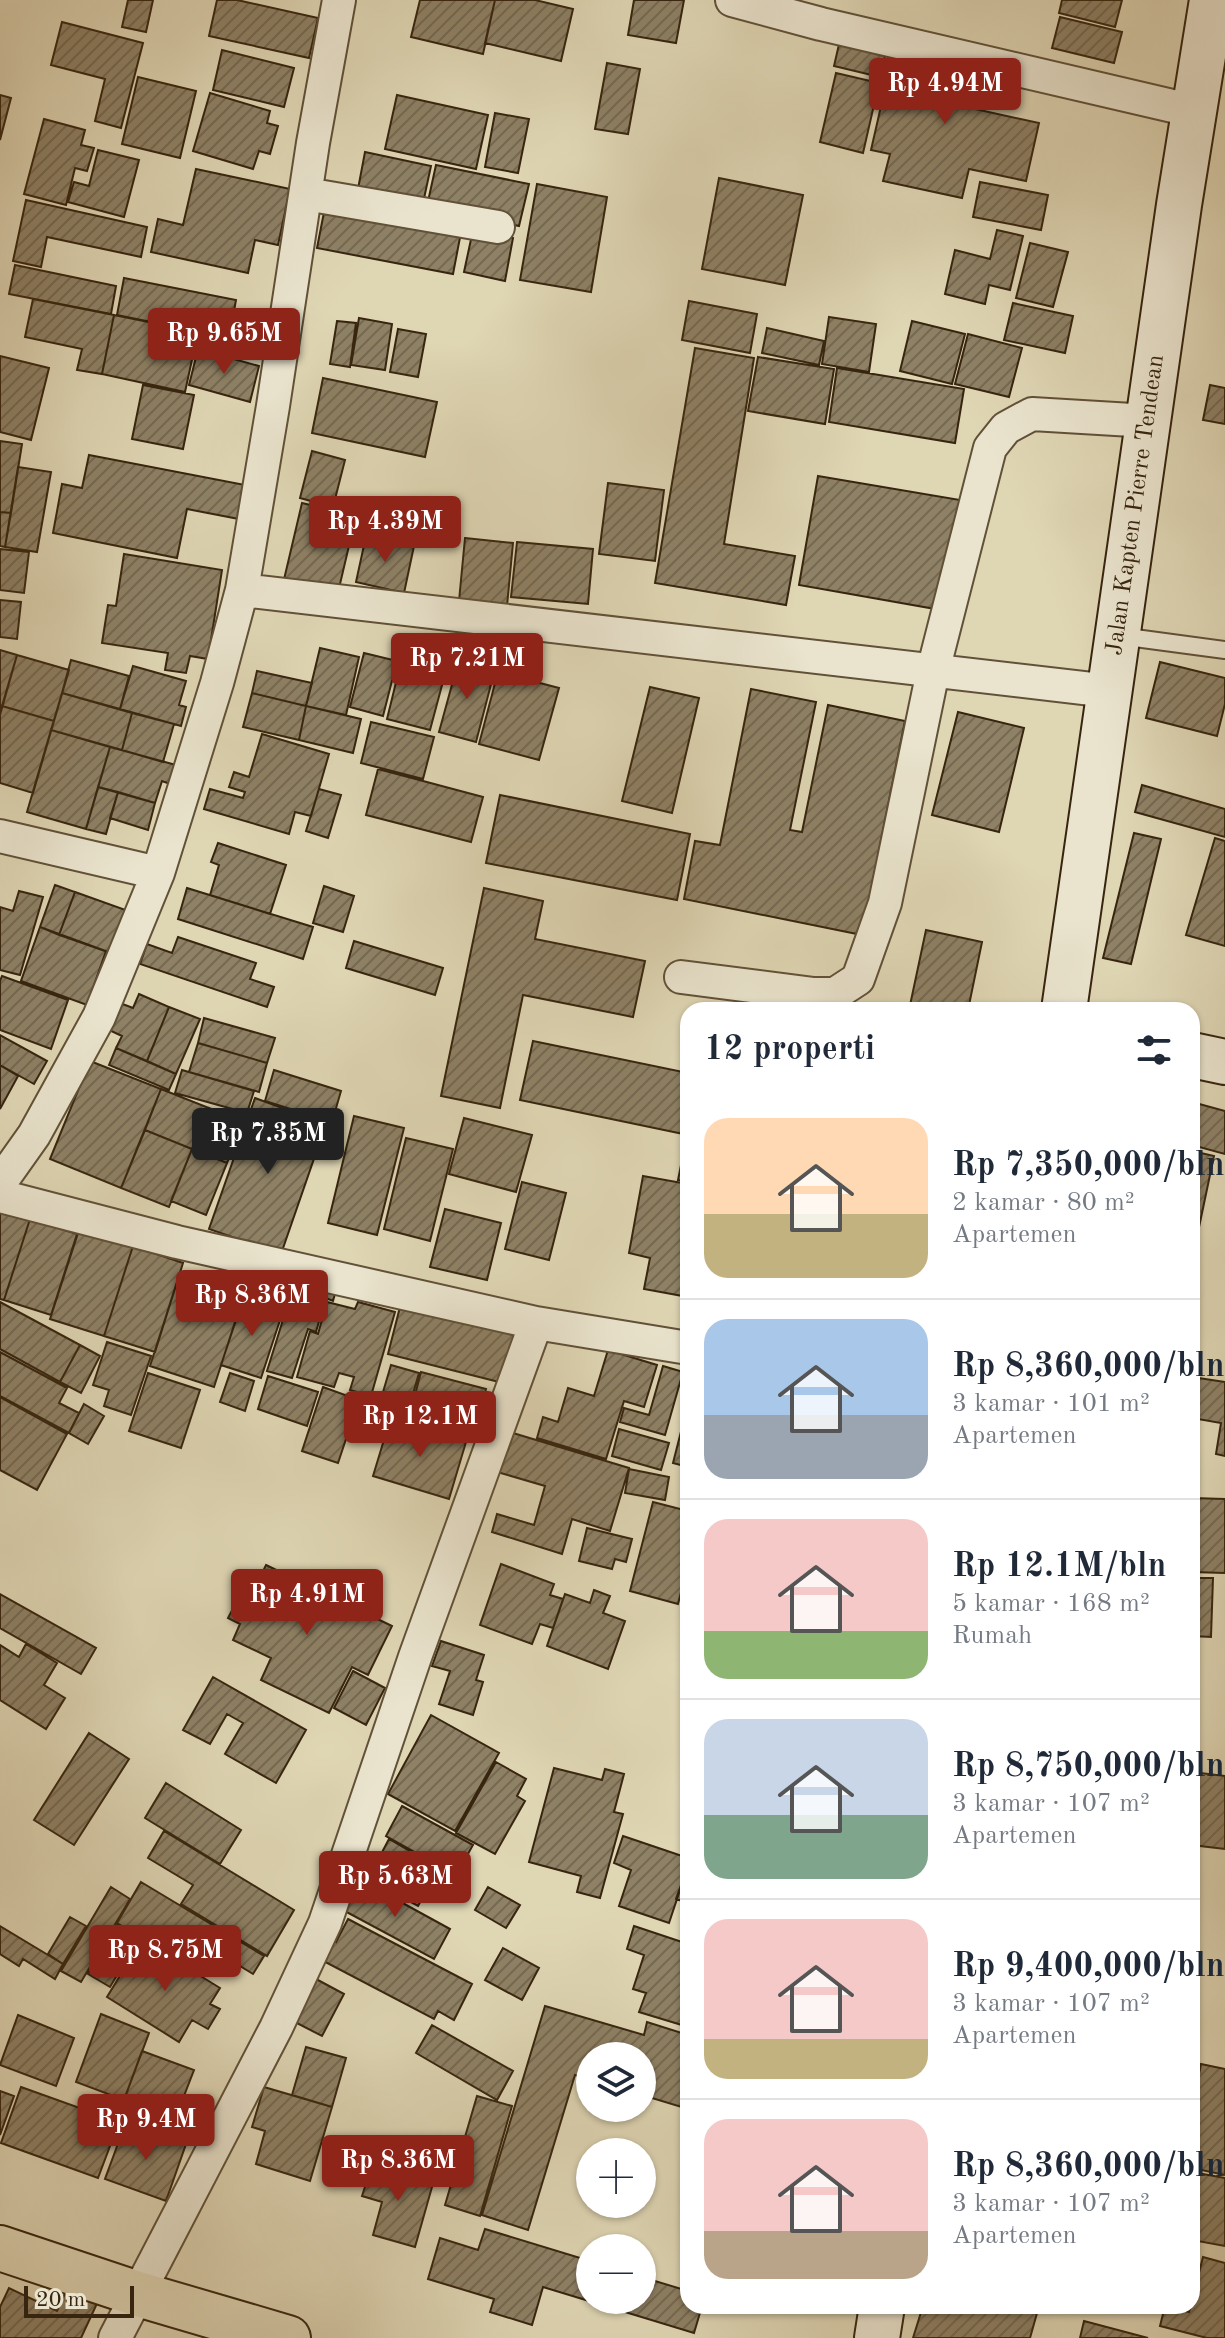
<!DOCTYPE html>
<html lang="id">
<meta charset="utf-8">
<style>
body{margin:0;font-family:"Old Standard TT",serif;background:#f2f2f3;color:#1f2937;height:100vh;display:flex;flex-direction:column;font-size:30px;white-space:nowrap}
*{box-sizing:border-box;margin:0}
p{font-size:26px;color:#747a83}
.icon{flex:none;width:44px;height:44px;fill:none;stroke:currentColor;stroke-width:2;stroke-linecap:round;stroke-linejoin:round}
.map{position:relative;flex:1;overflow:hidden}
.details{position:absolute;left:680px;top:1002px;width:520px;height:1312px;display:flex;flex-direction:column;background:#fff;border-radius:24px;box-shadow:0 2px 6px #0004}
.details>*{flex:none}
.buttons{position:absolute;left:576px;top:2042px;display:grid;gap:16px}
.buttons a{display:grid;place-items:center;width:80px;height:80px;border-radius:50%;background:#fff;box-shadow:0 2px 6px #0004;font-size:40px}
.scale{position:absolute;left:24px;bottom:20px;width:110px;box-sizing:border-box;padding-left:8px;border:4px solid #37250f;border-top:0;font-size:22px;line-height:28px;white-space:nowrap;color:#37250f;-webkit-text-stroke:6px #eae4ce;paint-order:stroke}
.price{position:absolute;translate:-50% -68px;padding:0 18px;border-radius:8px;background:#8f2418;color:#fff;font-size:26px;line-height:52px;filter:drop-shadow(0 2px 4px #0008)}
.price::after{content:'';position:absolute;left:50%;top:48px;width:24px;height:18px;margin-left:-12px;background:inherit;clip-path:polygon(0 0,100% 0,50% 100%)}
.price.on{background:#222;color:#fff}
ul{padding:0;list-style:none}
li{display:flex;align-items:center;gap:24px;height:200px;padding:0 24px}
li+li{border-top:2px solid #e0e1e3}
li span{display:grid;place-items:center;flex:none;width:224px;height:160px;border-radius:24px;color:#555}
li>.icon{margin-inline-start:auto}
span .icon{width:96px;height:96px;fill:#fffc;stroke-width:1}
li b{font-size:34px}
h2{display:flex;justify-content:space-between;align-items:center;height:96px;padding:0 24px;font-size:34px}
.map>svg:first-child{display:block}
.building{fill:url(#building-hatch);stroke:#37250f;stroke-width:2}
.lines{fill:none;stroke-linecap:round;stroke-linejoin:round}
.lane-casing{stroke:#615138;stroke-width:20}
.street-casing{stroke:#615138;stroke-width:36}
.secondary-casing{stroke:#37250f;stroke-width:48}
.primary-casing{stroke:#37250f;stroke-width:48}
.lane{stroke:#eae4ce;stroke-width:16}
.street{stroke:#eae4ce;stroke-width:32}
.secondary{stroke:#eae4ce;stroke-width:44}
.primary{stroke:#dfd6b4;stroke-width:44}
.labels{text-anchor:middle;dominant-baseline:central;stroke-width:8;stroke-linejoin:round;paint-order:stroke}
.street-label{font-size:24px;fill:#37250f;stroke:#eae4ce}
</style>
<div class="map">
<svg width="1225" height="2338" viewBox="0 0 1225 2338">
<defs>
<pattern id="building-hatch" width="6" height="6" patternUnits="userSpaceOnUse" patternTransform="scale(2)"><rect width="6" height="6" fill="#8e8165"/><path d="M-1 1l2-2M0 6l6-6M5 7l2-2" fill="none" stroke="#756952"/></pattern>
</defs>
<rect width="100%" height="100%" fill="#dfd6b4"/>
<filter id="stains"><feTurbulence type="fractalNoise" baseFrequency=".0025" numOctaves="4"/><feColorMatrix values="0 0 0 0 .2 0 0 0 0 .09 0 0 0 0 .02 0 0 0 .5 -.17"/></filter>
<radialGradient id="worn" r=".72"><stop offset=".6" stop-color="#630" stop-opacity="0"/><stop offset="1" stop-color="#630" stop-opacity=".3"/></radialGradient>
<path class="building" d="M128,0H153L146,32L122,27Z
M217,0H237L318,18L309,58L209,36Z
M420,0H495L483,54L411,37Z
M495,0H535L573,9L561,61L485,43Z
M634,0H684L676,43L628,35Z
M1062,0H1122L1115,27L1059,13Z
M1060,17L1122,32L1114,63L1052,48Z
M62,22L143,43L121,128L95,121L105,79L51,65Z
M840,40L886,52L880,77L834,66Z
M895,45L984,66L975,109L1039,123L1026,181L969,169L962,198L883,181L890,154L871,150Z
M222,50L294,68L284,107L213,90Z
M607,63L640,69L628,134L595,129Z
M836,73L879,83L863,153L820,142Z
M138,77L196,91L180,158L122,144Z
M210,93L270,111L267,123L278,126L270,154L259,151L253,169L193,151Z
M0,95L11,98L0,140Z
M397,95L488,115L476,169L385,149Z
M495,113L529,119L518,173L485,167Z
M44,119L85,130L81,145L94,148L87,171L75,168L66,205L24,194Z
M98,150L139,160L124,217L68,202L74,182L89,186Z
M365,152L431,166L423,203L358,189Z
M436,165L529,184L519,226L427,206Z
M196,169L290,189L278,245L255,240L248,273L151,252L158,219L183,225Z
M719,178L803,195L785,285L702,269Z
M980,182L1048,195L1041,230L973,217Z
M537,184L607,197L591,292L520,280Z
M26,200L147,227L141,257L47,237L41,267L13,261Z
M326,202L462,227L453,274L317,248Z
M473,230L513,238L505,281L464,272Z
M997,230L1023,236L1010,290L989,285L985,304L945,294L955,250L990,259Z
M1030,243L1068,252L1053,307L1016,298Z
M15,265L116,286L111,314L9,294Z
M124,278L236,300L229,338L117,315Z
M33,299L114,315L102,374L77,370L82,349L25,337Z
M689,301L757,314L750,353L682,340Z
M1013,303L1073,316L1065,353L1004,340Z
M114,315L198,332L185,392L102,374Z
M829,317L876,324L869,372L822,364Z
M359,318L392,324L385,370L351,365Z
M337,321L356,323L350,367L330,364Z
M912,321L965,334L952,384L900,371Z
M767,328L824,341L819,365L762,353Z
M398,329L426,334L418,377L390,372Z
M968,334L1022,348L1009,397L955,384Z
M695,348L754,358L724,544L795,556L786,605L655,583Z
M198,349L259,366L250,402L189,385Z
M0,356L49,368L31,440L0,432Z
M758,357L834,369L825,424L748,411Z
M837,368L964,389L955,443L829,422Z
M323,378L437,402L425,457L312,433Z
M143,385L194,395L183,449L132,439Z
M1210,385L1225,388V424L1203,420Z
M0,441L22,444L11,513L0,512Z
M312,451L345,460L333,507L300,498Z
M89,455L245,485L239,519L187,509L177,558L53,533L62,484L82,488Z
M18,467L51,472L37,552L5,547Z
M818,476L960,500L941,610L799,585Z
M608,483L664,490L655,561L599,554Z
M302,503L356,516L336,601L282,588Z
M0,512L11,513L5,547L0,546Z
M366,536L414,546L404,593L356,582Z
M465,538L513,543L507,606L459,601Z
M517,542L593,549L588,604L511,597Z
M0,549L29,552L24,593L0,590Z
M124,554L222,570L208,659L190,656L186,673L165,670L168,653L102,643L108,605L116,606Z
M0,600L21,602L17,639L0,637Z
M320,648L359,657L346,715L306,706Z
M0,650L17,655L0,715Z
M364,653L397,661L383,716L350,707Z
M17,655L69,670L54,721L2,706Z
M459,659L495,669L476,742L439,732Z
M71,660L129,676L120,709L62,693Z
M401,662L445,674L430,730L387,719Z
M1160,662L1225,678V704L1217,736L1146,718Z
M133,666L186,681L179,705L186,707L181,726L120,709Z
M257,671L312,683L306,706L252,693Z
M498,672L559,688L539,760L479,744Z
M650,687L699,698L672,813L622,801Z
M751,689L816,702L790,830L802,832L828,705L905,721L862,935L684,899L695,841L720,845Z
M62,693L132,713L122,750L51,730Z
M252,693L306,706L299,740L243,727Z
M2,706L54,721L33,793L0,783V715Z
M306,706L361,719L353,753L299,740Z
M958,712L1024,728L999,832L932,815Z
M132,713L174,724L163,762L122,750Z
M371,722L434,737L423,779L361,763Z
M51,730L110,747L86,829L27,812Z
M262,734L329,754L311,816L295,812L289,834L204,809L210,789L243,798L245,792L229,787L234,772L249,777Z
M110,747L176,765L170,784L162,781L155,803L98,787Z
M378,769L483,797L471,842L366,815Z
M1142,785L1225,809V837L1135,812Z
M98,787L118,792L106,834L86,829Z
M319,789L341,795L328,838L306,831Z
M118,792L155,803L148,830L110,818Z
M500,795L690,834L677,900L486,863Z
M1134,833L1161,839L1131,964L1103,958Z
M1215,838L1225,841V946L1186,935Z
M218,843L286,865L270,914L210,895L219,865L211,862Z
M55,885L75,892L59,935L40,927Z
M324,886L354,896L343,932L313,923Z
M187,888L313,927L303,959L178,919Z
M484,888L543,901L535,939L645,961L633,1017L523,995L500,1108L441,1096Z
M19,891L43,897L20,975L0,970V907L13,911Z
M75,892L134,913L119,956L59,935Z
M40,927L106,951L87,1005L21,981Z
M926,930L982,942L968,1010H909Z
M178,937L256,963L250,979L274,987L267,1007L140,964L147,944L172,953Z
M354,941L443,968L435,995L346,968Z
M2,976L68,1000L51,1049L0,1030V981Z
M139,994L169,1007L147,1061L116,1048L122,1036L109,1030L120,1003L133,1008Z
M169,1007L200,1019L176,1074L147,1061Z
M204,1018L275,1038L267,1063L198,1043Z
M0,1035L47,1061L34,1084L0,1065Z
M533,1041L688,1073V1135L520,1100Z
M198,1043L267,1063L259,1092L189,1072Z
M116,1048L176,1074L169,1090L109,1065Z
M90,1061L161,1089L121,1188L50,1159Z
M0,1065L18,1076L0,1109Z
M182,1070L254,1091L247,1113L175,1093Z
M274,1070L341,1091L332,1122L265,1101Z
M161,1089L209,1108L192,1149L145,1130Z
M255,1098L326,1124L281,1254L209,1229Z
M1192,1102L1225,1111V1154L1192,1145Z
M209,1108L244,1122L227,1163L192,1149Z
M354,1116L404,1128L377,1235L328,1223Z
M464,1118L532,1135L516,1192L449,1174Z
M145,1130L192,1149L169,1207L121,1188Z
M406,1138L453,1149L430,1241L384,1229Z
M192,1149L227,1163L206,1215L171,1201Z
M684,1150L688,1151V1181L678,1180Z
M1192,1151L1214,1156L1194,1251H1192Z
M643,1176L688,1184V1297L644,1289L650,1258L629,1253Z
M522,1182L566,1193L549,1260L505,1249Z
M0,1209L30,1219L4,1300L0,1299Z
M445,1209L501,1223L487,1280L430,1267Z
M30,1219L77,1234L51,1315L4,1300Z
M79,1230L133,1246L104,1336L50,1319Z
M133,1246L183,1263L155,1352L104,1336Z
M290,1273L337,1287L333,1301L326,1298L321,1316L281,1305Z
M225,1281L246,1288L214,1387L150,1366L176,1285L219,1299Z
M243,1299L283,1311L261,1378L221,1365Z
M0,1302L80,1345L60,1382L0,1349Z
M327,1302L355,1309L358,1302L395,1312L371,1396L350,1390L354,1377L339,1373L334,1387L297,1377L310,1331L318,1334Z
M401,1303L516,1332L503,1383L388,1354Z
M287,1307L320,1318L316,1332L308,1329L292,1378L267,1371Z
M107,1342L151,1356L131,1415L104,1406L109,1390L93,1385Z
M80,1345L100,1356L81,1393L60,1382Z
M608,1350L657,1365L644,1407L624,1401L606,1459L537,1438L543,1417L558,1422L568,1388L594,1396Z
M0,1352L67,1388L59,1403L79,1413L69,1433L0,1396Z
M391,1365L419,1373L406,1418L378,1409Z
M663,1366L683,1372L665,1435L620,1422L624,1408L649,1415Z
M421,1372L486,1389L473,1439L408,1422Z
M148,1373L200,1390L181,1448L129,1431Z
M230,1373L254,1381L245,1411L220,1402Z
M268,1376L318,1392L307,1426L258,1409Z
M1192,1377L1225,1382V1456L1216,1454L1221,1423L1192,1418Z
M323,1387L359,1400L338,1463L302,1451Z
M0,1397L67,1434L37,1490L0,1470Z
M84,1404L104,1416L88,1444L69,1433Z
M688,1404V1467L673,1463Z
M390,1420L466,1442L449,1499L373,1476Z
M619,1429L669,1443L661,1470L612,1456Z
M513,1433L629,1468L610,1531L572,1519L562,1554L492,1532L497,1514L534,1525L545,1486L494,1471L502,1447L508,1450Z
M629,1469L669,1477L665,1500L625,1493Z
M1192,1498L1225,1499V1573L1192,1572Z
M653,1502L688,1511V1565L678,1604L630,1591Z
M587,1528L632,1539L626,1562L615,1559L612,1569L579,1561Z
M501,1564L554,1584L550,1595L563,1599L553,1628L540,1624L532,1644L480,1625Z
M266,1565L392,1626L368,1675L352,1667L329,1713L261,1680L271,1658L233,1640L240,1624L228,1618L240,1595L249,1600Z
M1192,1578H1213L1211,1637L1192,1636Z
M594,1590L610,1596L603,1613L625,1621L608,1669L547,1646L565,1594L590,1603Z
M0,1594L96,1648L81,1674L0,1628Z
M441,1641L484,1655L476,1680L483,1682L473,1715L439,1704L450,1671L432,1666Z
M26,1644L57,1663L44,1685L65,1698L46,1729L0,1700V1645L19,1657Z
M353,1671L385,1688L366,1725L334,1708Z
M213,1677L306,1730L276,1783L225,1754L243,1723L227,1714L210,1744L183,1730Z
M431,1715L499,1753L455,1831L388,1794Z
M89,1733L129,1759L74,1845L34,1820Z
M496,1762L526,1779L517,1796L525,1801L495,1854L456,1833Z
M554,1768L602,1780L605,1769L624,1774L614,1812L623,1814L600,1898L577,1892L581,1876L529,1862Z
M1192,1772L1225,1776V1849L1192,1845Z
M166,1783L241,1830L220,1864L145,1818Z
M402,1806L473,1845L456,1875L386,1836Z
M164,1831L294,1910L267,1956L181,1904L193,1885L148,1858Z
M623,1836L688,1858V1866L669,1923L619,1906L631,1870L614,1863Z
M389,1839L439,1868L418,1906L368,1879Z
M688,1866V1903L676,1899Z
M357,1878L450,1929L434,1959L341,1909Z
M141,1882L264,1956L253,1974L217,1952L203,1975L117,1923Z
M111,1887L130,1899L81,1982L61,1971Z
M488,1887L520,1905L506,1928L475,1910Z
M70,1917L86,1926L63,1964L48,1954Z
M348,1919L472,1984L454,2020L438,2011L434,2019L312,1955L323,1934L336,1942Z
M117,1925L139,1938L110,1987L88,1974Z
M0,1926L63,1964L55,1979L23,1959L19,1966L0,1954Z
M634,1926L688,1944V2019L685,2026L639,2012L646,1993L633,1989L644,1955L627,1949Z
M142,1940L220,1988L210,2004L220,2009L208,2029L192,2020L179,2042L107,1997Z
M503,1948L539,1968L522,2000L485,1980Z
M316,1979L344,1994L322,2036L293,2021Z
M545,2006L644,2035L647,2022L688,2035V2109L642,2095V2056H590V2079L575,2075L528,2230L482,2215Z
M101,2014L149,2033L124,2100L76,2082Z
M18,2015L74,2038L56,2086L0,2065Z
M432,2025L513,2071L497,2100L416,2053Z
M306,2047L346,2058L332,2107L292,2095Z
M142,2051L194,2070L175,2119L124,2100Z
M1201,2064L1225,2069V2175L1192,2168V2108Z
M21,2087L119,2122L98,2178L1,2143Z
M264,2087L332,2107L310,2181L256,2164L265,2131L252,2127Z
M0,2091L14,2096L0,2135Z
M477,2096L512,2106L480,2216L445,2205Z
M126,2122L186,2144L166,2201L105,2179Z
M373,2162L434,2180L415,2247L373,2235L382,2202L362,2196Z
M1192,2172L1225,2178V2246L1192,2240Z
M485,2229L590,2261V2300H642V2277L688,2291V2306H702L694,2333L543,2287L532,2325L490,2312L494,2299L428,2279L440,2238L478,2250Z
M1203,2257L1225,2263V2338H1207L1160,2326L1165,2306L1189,2312Z
M70,2283L100,2297L81,2338H0V2307L9,2288L57,2311Z
M937,2306H1039L1030,2338H913L922,2309L935,2313Z
M1084,2321L1148,2338H1080Z"/>
<g class="lines">
<defs>
<path id="lane" d="M1120,636L1225,650"/>
<path id="street" d="M732,0L821,24L1194,111
M306,194L498,227
M242,590L1109,691
M0,836L158,873
M681,977L814,994H835L858,979L885,903L933,671L990,448L1006,428L1032,414L1149,421
M0,1183L34,1135L99,1017L158,873L217,683L242,590L273,406L313,143L339,0
M0,1196L177,1242L536,1323L688,1348
M115,2338L276,2028L325,1923L415,1657L536,1323"/>
<path id="secondary" d="M1064,1010L1179,205L1212,0
M1192,1055L1225,1062
M877,2338L882,2306"/>
<path id="primary" d="M0,2248L138,2294L288,2338"/>
</defs>
<use href="#lane" class="lane-casing"/>
<use href="#street" class="street-casing"/>
<use href="#secondary" class="secondary-casing"/>
<use href="#primary" class="primary-casing"/>
<use href="#lane" class="lane"/>
<use href="#street" class="street"/>
<use href="#secondary" class="secondary"/>
<use href="#primary" class="primary"/>
</g>
<g class="labels">
<g class="street-label">
<text transform="translate(1136 505) rotate(-82)">Jalan Kapten Pierre Tendean</text>
</g>
</g>
<rect width="100%" height="100%" filter="url(#stains)"/>
<rect width="100%" height="100%" fill="url(#worn)"/>
</svg>
<div class="buttons">
<a><svg class="icon" aria-label="layers" viewBox="0 0 24 24"><path d="M12 4l9 5-9 5-9-5zM3 14l9 5 9-5"/></svg></a>
<a>+</a>
<a>−</a>
</div>
<div class="scale">20 m</div>
<b class="price" style="left:945px;top:126px">Rp 4.94M</b>
<b class="price" style="left:224px;top:376px">Rp 9.65M</b>
<b class="price" style="left:385px;top:564px">Rp 4.39M</b>
<b class="price" style="left:467px;top:701px">Rp 7.21M</b>
<b class="price on" style="left:268px;top:1176px">Rp 7.35M</b>
<b class="price" style="left:252px;top:1338px">Rp 8.36M</b>
<b class="price" style="left:420px;top:1459px">Rp 12.1M</b>
<b class="price" style="left:307px;top:1637px">Rp 4.91M</b>
<b class="price" style="left:395px;top:1919px">Rp 5.63M</b>
<b class="price" style="left:165px;top:1993px">Rp 8.75M</b>
<b class="price" style="left:146px;top:2162px">Rp 9.4M</b>
<b class="price" style="left:398px;top:2203px">Rp 8.36M</b>
<section class="details">
<h2>12 properti<svg class="icon" aria-label="filters" viewBox="0 0 24 24"><path d="M4 7h16M4 17h16"/><circle cx="9" cy="7" r="2"/><circle cx="15" cy="17" r="2"/></svg></h2>
<ul>
<li><span style="background:linear-gradient(#ffd9b3 60%,#c2b280 0)"><svg class="icon" aria-label="home" viewBox="0 0 24 24"><path d="M3 11l9-7 9 7M6 9v11h12V9"/></svg></span><div><b>Rp 7,350,000/bln</b><p>2 kamar · 80 m²</p><p>Apartemen</p></div></li>
<li><span style="background:linear-gradient(#a9c7e8 60%,#9aa5b1 0)"><svg class="icon" aria-label="home" viewBox="0 0 24 24"><path d="M3 11l9-7 9 7M6 9v11h12V9"/></svg></span><div><b>Rp 8,360,000/bln</b><p>3 kamar · 101 m²</p><p>Apartemen</p></div></li>
<li><span style="background:linear-gradient(#f6c9c9 70%,#8fb573 0)"><svg class="icon" aria-label="home" viewBox="0 0 24 24"><path d="M3 11l9-7 9 7M6 9v11h12V9"/></svg></span><div><b>Rp 12.1M/bln</b><p>5 kamar · 168 m²</p><p>Rumah</p></div></li>
<li><span style="background:linear-gradient(#c9d6e8 60%,#7fa58c 0)"><svg class="icon" aria-label="home" viewBox="0 0 24 24"><path d="M3 11l9-7 9 7M6 9v11h12V9"/></svg></span><div><b>Rp 8,750,000/bln</b><p>3 kamar · 107 m²</p><p>Apartemen</p></div></li>
<li><span style="background:linear-gradient(#f6c9c9 75%,#c2b280 0)"><svg class="icon" aria-label="home" viewBox="0 0 24 24"><path d="M3 11l9-7 9 7M6 9v11h12V9"/></svg></span><div><b>Rp 9,400,000/bln</b><p>3 kamar · 107 m²</p><p>Apartemen</p></div></li>
<li><span style="background:linear-gradient(#f6c9c9 70%,#b9a48a 0)"><svg class="icon" aria-label="home" viewBox="0 0 24 24"><path d="M3 11l9-7 9 7M6 9v11h12V9"/></svg></span><div><b>Rp 8,360,000/bln</b><p>3 kamar · 107 m²</p><p>Apartemen</p></div></li>
</ul>
</section>
</div>
